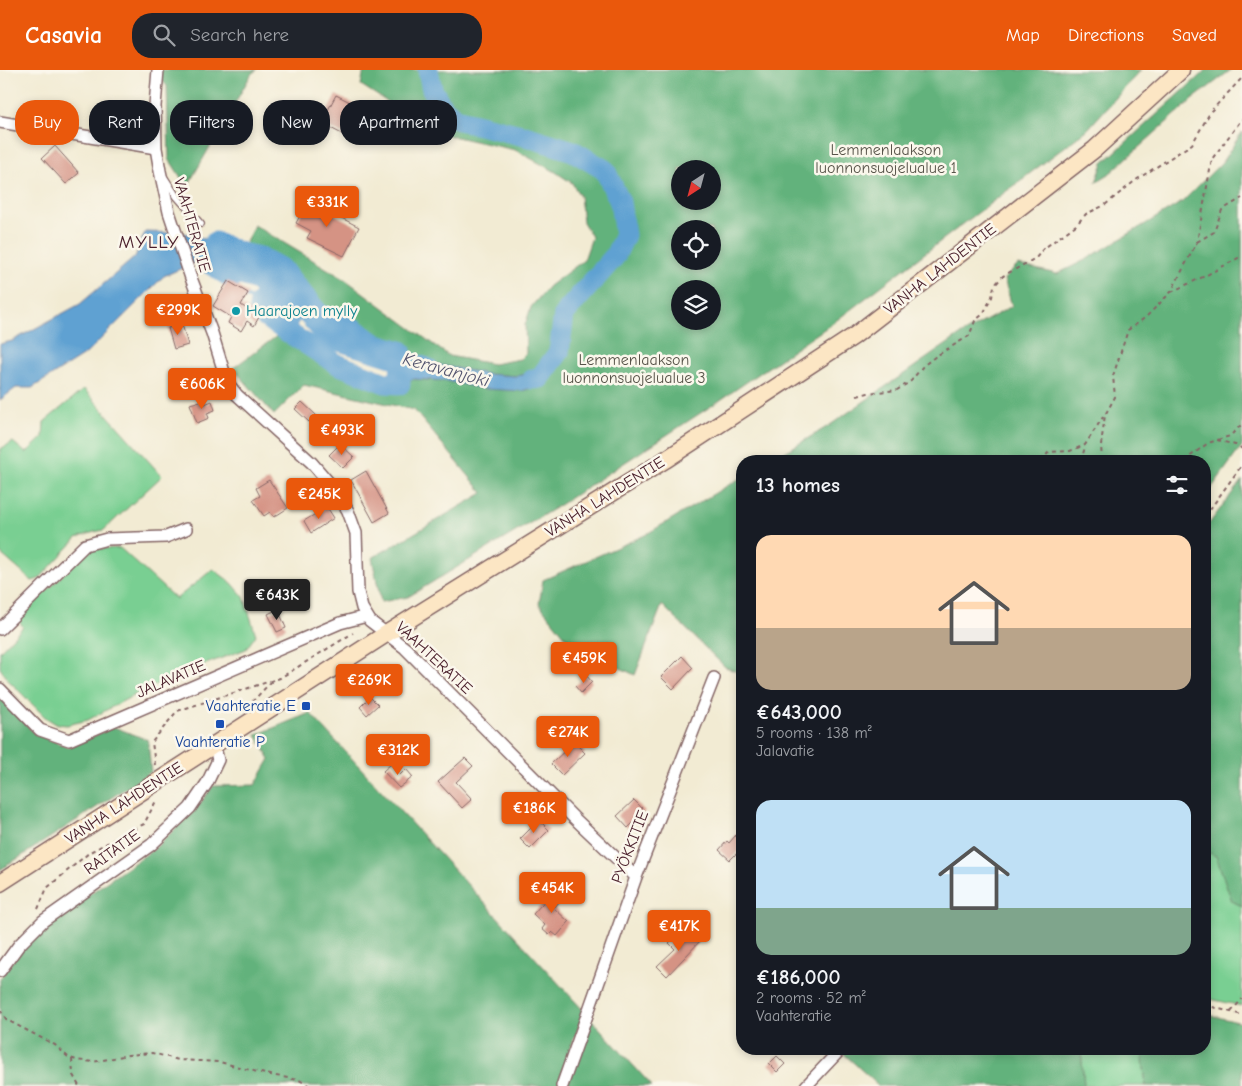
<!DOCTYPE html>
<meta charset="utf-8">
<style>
body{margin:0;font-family:"Comic Neue",sans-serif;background:#20242c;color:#f1f3f6;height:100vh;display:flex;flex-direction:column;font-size:19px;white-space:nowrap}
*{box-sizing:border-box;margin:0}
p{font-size:16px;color:#9ea1a6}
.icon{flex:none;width:28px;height:28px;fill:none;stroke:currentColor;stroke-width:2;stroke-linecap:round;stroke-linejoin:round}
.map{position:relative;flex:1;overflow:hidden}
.panel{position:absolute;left:736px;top:385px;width:475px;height:600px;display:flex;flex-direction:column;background:#171b24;border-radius:20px;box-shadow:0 2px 8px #0003}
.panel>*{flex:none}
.top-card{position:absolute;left:15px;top:30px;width:475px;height:45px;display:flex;gap:10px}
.needle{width:32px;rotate:216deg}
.tools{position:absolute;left:671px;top:90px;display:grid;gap:10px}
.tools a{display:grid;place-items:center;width:50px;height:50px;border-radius:50%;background:#171b24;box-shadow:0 2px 8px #0003;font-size:25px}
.price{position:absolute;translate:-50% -42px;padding:0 11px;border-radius:5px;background:#ea580c;color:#fff;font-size:16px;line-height:32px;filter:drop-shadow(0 1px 2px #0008)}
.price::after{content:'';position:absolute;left:50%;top:30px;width:15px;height:11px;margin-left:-8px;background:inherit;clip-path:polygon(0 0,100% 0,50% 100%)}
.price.selected{background:#222;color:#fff}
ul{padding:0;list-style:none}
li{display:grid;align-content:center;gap:10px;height:265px;padding:0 20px}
li span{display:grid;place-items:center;height:155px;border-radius:15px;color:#555}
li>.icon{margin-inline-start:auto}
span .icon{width:90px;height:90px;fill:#fffc;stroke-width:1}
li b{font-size:21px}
h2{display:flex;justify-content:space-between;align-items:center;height:60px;padding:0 20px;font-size:21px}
.chip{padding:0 18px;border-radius:20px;background:#171b24;box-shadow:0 2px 8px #0003;font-size:18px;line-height:45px}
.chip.selected{background:#ea580c;color:#fff}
header{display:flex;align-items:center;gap:30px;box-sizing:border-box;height:70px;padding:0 25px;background:#ea580c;color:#fff}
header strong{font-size:24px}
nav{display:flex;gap:28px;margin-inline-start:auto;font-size:18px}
.search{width:350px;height:45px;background:#20242c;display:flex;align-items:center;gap:12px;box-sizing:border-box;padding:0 18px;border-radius:20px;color:#9ea1a6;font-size:19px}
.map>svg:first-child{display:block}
.green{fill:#79cf92;stroke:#62775e}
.forest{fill:#62b27c;stroke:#566854;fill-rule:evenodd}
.water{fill:#5ea1d2;stroke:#54607e}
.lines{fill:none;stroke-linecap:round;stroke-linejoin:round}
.stream{stroke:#5ea1d2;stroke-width:4}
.river{stroke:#5ea1d2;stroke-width:21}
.building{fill:#d59384}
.lane-casing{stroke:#856666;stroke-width:8}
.street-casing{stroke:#856666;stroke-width:14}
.secondary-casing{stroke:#856666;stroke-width:19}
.path{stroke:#856666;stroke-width:2;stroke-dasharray:4 4;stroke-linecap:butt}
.lane{stroke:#fff;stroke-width:5.5}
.street{stroke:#fff;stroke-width:11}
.secondary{stroke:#fce6c4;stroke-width:16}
.culture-dot{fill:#0f9aa8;stroke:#fbf7ec;stroke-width:2}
.transit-dot{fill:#1a4fb4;stroke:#fbf7ec;stroke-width:2}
.labels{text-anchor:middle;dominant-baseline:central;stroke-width:5;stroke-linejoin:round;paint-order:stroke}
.park-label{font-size:16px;fill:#58544a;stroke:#fbf7ec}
.street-label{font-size:16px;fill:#4a1f2b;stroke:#fbf7ec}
.culture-label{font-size:16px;fill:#0d838f;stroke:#fbf7ec;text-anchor:start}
.transit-label{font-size:16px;fill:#164399;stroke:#fbf7ec;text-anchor:end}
.water-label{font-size:18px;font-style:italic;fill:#52536e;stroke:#fbf7ec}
.quarter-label{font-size:19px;letter-spacing:1px;fill:#4a1f2b;stroke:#fbf7ec}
</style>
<header>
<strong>Casavia</strong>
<div class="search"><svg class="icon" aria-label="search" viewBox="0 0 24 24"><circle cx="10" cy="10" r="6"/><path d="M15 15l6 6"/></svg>Search here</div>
<nav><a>Map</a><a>Directions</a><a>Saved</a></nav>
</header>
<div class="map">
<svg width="1242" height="1016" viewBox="0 0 1242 1016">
<rect width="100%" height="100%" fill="#fbf7ec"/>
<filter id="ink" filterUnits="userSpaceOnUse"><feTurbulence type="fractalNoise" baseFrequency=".02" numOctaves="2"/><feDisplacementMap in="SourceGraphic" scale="10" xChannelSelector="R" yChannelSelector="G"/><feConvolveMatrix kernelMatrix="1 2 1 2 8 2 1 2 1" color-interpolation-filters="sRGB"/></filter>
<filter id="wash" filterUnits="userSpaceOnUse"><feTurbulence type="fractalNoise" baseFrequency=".0096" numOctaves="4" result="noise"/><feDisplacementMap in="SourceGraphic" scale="20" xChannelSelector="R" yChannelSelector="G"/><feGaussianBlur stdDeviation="1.12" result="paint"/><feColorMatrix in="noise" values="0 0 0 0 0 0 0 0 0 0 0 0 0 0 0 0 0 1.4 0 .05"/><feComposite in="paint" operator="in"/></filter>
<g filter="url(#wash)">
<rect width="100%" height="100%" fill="#f2ebd3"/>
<path class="green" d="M84,319L162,406L104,460L94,462L77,468L39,509L32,511L0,483V379L13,372L26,383L43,367L44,352Z
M120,478L176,529L213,499L232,513L244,527L256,565L246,579L190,600L140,622L88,650L67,655L56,654L45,647L9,611L0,598V581L23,557L18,549L82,486L93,479Z
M1205,781L1216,786L1232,831L1242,836V936L1205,928Z
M1081,979H1142L1146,1016H1084Z"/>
<path class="forest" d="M153,0H257L252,3L187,117L169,89L167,16Z
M364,0H1141L1087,60L833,253L719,331L555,438L408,527L381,532L372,488L483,423L414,340L304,315L274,345L233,298L285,260L337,294L385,313L400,314L413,309L446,311L485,319L534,303L516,306L487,304L440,295L374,273L353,258L339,254L319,244L282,199L260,187L241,183L254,155L346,210L449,286L493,294L520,289L526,283L525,255L531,237L549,216L584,190L592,167L583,152L580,126L572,113L554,101L515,80L434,62L361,15ZM680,99H712V131H680ZM680,159H712V191H680ZM680,219H712V251H680Z
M1206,0H1231L1193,29L1109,104L1096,112L1103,93Z
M1242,62V376L1205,427V391H770L830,355L960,265L1012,236L1004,209L1018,195L1057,204L1087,189L1182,132L1222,92Z
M742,407V604L725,597L662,535L635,605L573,576L539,534L543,510L645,465Z
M1242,410V836L1232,831L1216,786L1205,781V459Z
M0,626L36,665L69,677L114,657L148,670L151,702L0,800Z
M310,643L584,941L557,1016H0V909L21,879L46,854L154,779L195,740L213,716L255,715L270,689L256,665Z
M1205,944L1242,953V1016H1146L1142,979H1205Z
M591,949L652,1016H567Z
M848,979H1081L1084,1016H879L844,984Z"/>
<path class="water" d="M145,162L184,163L215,172L210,194L203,189L164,206L87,283L32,318H16L0,330V274L12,271L80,234L135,187Z
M401,281L440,295L487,304L516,306L534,303L546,288L558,293L547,313L522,321L485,319L446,311L413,309L400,314Z"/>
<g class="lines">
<path class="stream" d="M226,188L230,212
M246,226L260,234"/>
<path class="river" d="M428,0L432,19L442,37L459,50L525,66L573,81L605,100L620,132L625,165L615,186L564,244L559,282L540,308L533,309
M215,172L241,183L260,187L282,199L319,244L339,254L353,258L374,273L401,281L400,314L385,313L337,294L266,248L259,238L260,232C271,235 279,243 290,247L293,241L254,209L242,205L230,207L210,194Z
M185,180L191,178L207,180L274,207L319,257L333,269L427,298"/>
</g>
<g id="blocks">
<path class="building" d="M336,25L356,35L342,64L321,53Z
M55,76L79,103L66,114L42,88Z
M308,131L359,157L344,186L307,168L311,161L296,153Z
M228,211L248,223L241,235L259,247L254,256L247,251L241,261L228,253L231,247L213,236Z
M182,254L188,275L174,279L168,258Z
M204,330L205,334L212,331L215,340L207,343L209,348L197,353L190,334Z
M302,332L316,345L309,352L295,339Z
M340,374L354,387L343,398L329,385Z
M366,401L389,443L374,452L351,410Z
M269,410L288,438L274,447L270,442L264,446L253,430L260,426L256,418Z
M327,437L334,448L311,463L304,451Z
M278,539L286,558L277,562L268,544Z
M682,586L693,598L673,619L661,607Z
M586,605L592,612L581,623L575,616Z
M370,627L378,635L367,645L360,637Z
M574,672L585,683L562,705L551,694Z
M465,688L473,696L456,712L472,729L462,738L438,712Z
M391,694L400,705L406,699L413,707L399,718L383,701Z
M634,730L645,741L628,758L617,746Z
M539,750L549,760L530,779L520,769Z
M742,758V786L738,782L730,790L719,780L727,771L729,773Z
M557,817L566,824L554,838L569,852L557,866L552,862L549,865L542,859L545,855L533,844Z
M681,861L688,868L693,862L701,870L667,906L657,896L675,879L669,873Z
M777,986L785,994L777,1002L769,994Z"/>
</g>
</g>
<g filter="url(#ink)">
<use href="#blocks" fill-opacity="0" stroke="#856666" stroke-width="1"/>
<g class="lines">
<defs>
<path id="lane" d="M165,108L177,127L201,154"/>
<path id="street" d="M158,0L155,36L156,78L160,101L169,142L191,208L212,263L227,312L237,325L312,393L336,421L348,441L356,463L358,522L362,538L370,551L405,578L573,747L636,807
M0,52L156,78
M0,559L85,475L107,469L166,467L186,459
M0,619L40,660L69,670L340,553L367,546
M0,901L19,875L43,851L151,775L190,738L207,713L218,690L214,674
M562,1016L636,807L714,608
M806,1016L841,979"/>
<path id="secondary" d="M0,813L386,564L665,390L854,266L1095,79L1181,0"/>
</defs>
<use href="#lane" class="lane-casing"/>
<use href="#street" class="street-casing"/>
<use href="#secondary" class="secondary-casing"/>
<path class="path" d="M1197,172L1214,162L1222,140L1242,128
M195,183L199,161
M1171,222L1205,206L1242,186
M857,326L868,323L897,320L911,311L923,296L936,286L969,266L975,251L983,244L992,227L994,216L1003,206L1036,188L1043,179L1076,155L1086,144L1105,135L1136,110L1192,74L1211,41L1242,8
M1217,370L1239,376L1242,379
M1041,391L1049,382L1070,381L1085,375L1103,347
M1081,391L1085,377
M1102,391L1101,375L1105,345L1115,327L1113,306L1128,260L1146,247L1171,222L1197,172L1212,89L1242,49
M1184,391L1208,373L1230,366L1242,354
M1205,446L1242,395
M239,641L251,633L272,611
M155,695L152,672L177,641L280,608L353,563
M38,839L47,818L90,782L144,754L157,729
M1205,935L1242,945
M0,940L7,950L55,975L68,987L76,990L93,992L128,985L152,983L179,990L220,992L265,1004L299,1010L310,1016
M1231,942L1242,929
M72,989L73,1005L79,1016"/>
<use href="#lane" class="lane"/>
<use href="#street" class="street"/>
<use href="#secondary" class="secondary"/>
</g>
</g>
<circle class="culture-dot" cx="236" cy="241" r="5"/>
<g class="transit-dot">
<rect x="301" y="631" width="10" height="10" rx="2.5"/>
<rect x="215" y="649" width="10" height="10" rx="2.5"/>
</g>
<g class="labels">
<g class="park-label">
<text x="886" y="80">Lemmenlaakson<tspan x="886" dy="18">luonnonsuojelualue 1</tspan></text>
<text x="634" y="290">Lemmenlaakson<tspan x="634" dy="18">luonnonsuojelualue 3</tspan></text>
</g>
<g class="street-label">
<text transform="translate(192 155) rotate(74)">VAAHTERATIE</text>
<text transform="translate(940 199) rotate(-38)">VANHA LAHDENTIE</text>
<text transform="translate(605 427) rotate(-32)">VANHA LAHDENTIE</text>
<text transform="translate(434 588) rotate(43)">VAAHTERATIE</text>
<text transform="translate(171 609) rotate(-23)">JALAVATIE</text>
<text transform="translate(124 733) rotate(-33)">VANHA LAHDENTIE</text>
<text transform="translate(630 777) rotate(-69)">PYÖKKITIE</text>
<text transform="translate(112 782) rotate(-36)">RAITATIE</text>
</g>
<g class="culture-label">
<text x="246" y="241">Haarajoen mylly</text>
</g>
<g class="transit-label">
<text x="296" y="636">Vaahteratie E</text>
<text x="220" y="672" text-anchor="middle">Vaahteratie P</text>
</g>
<g class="water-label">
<text transform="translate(446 300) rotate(15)">Keravanjoki</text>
</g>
<g class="quarter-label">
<text x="149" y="172">MYLLY</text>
</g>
</g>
</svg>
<div class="tools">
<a><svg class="needle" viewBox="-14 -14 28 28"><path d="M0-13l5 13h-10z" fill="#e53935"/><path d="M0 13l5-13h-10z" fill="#9ea1a6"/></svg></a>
<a><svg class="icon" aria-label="locate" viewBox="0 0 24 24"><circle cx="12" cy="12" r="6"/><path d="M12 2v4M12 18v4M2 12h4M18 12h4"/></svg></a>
<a><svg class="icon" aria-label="layers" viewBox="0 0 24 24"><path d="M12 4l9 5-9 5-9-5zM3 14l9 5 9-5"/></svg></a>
</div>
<b class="price" style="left:327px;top:158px">€331K</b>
<b class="price" style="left:178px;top:266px">€299K</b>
<b class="price" style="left:202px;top:340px">€606K</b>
<b class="price" style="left:342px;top:386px">€493K</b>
<b class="price" style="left:319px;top:450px">€245K</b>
<b class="price selected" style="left:277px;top:551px">€643K</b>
<b class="price" style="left:584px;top:614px">€459K</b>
<b class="price" style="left:369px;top:636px">€269K</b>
<b class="price" style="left:568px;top:688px">€274K</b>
<b class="price" style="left:398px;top:706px">€312K</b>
<b class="price" style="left:534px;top:764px">€186K</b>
<b class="price" style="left:552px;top:844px">€454K</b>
<b class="price" style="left:679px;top:882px">€417K</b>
<div class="top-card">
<a class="chip selected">Buy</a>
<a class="chip">Rent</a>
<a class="chip">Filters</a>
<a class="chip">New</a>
<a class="chip">Apartment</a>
</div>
<section class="panel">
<h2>13 homes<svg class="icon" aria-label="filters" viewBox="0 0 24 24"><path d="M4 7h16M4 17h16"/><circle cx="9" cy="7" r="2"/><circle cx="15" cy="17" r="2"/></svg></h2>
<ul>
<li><span style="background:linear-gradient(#ffd9b3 60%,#b9a48a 0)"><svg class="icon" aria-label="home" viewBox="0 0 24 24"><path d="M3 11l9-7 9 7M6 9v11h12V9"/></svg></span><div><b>€643,000</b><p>5 rooms · 138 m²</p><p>Jalavatie</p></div></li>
<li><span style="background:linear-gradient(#bfe0f5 70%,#7fa58c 0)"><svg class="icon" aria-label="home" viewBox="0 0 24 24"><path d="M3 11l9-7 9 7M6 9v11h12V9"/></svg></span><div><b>€186,000</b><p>2 rooms · 52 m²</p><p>Vaahteratie</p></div></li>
</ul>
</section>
</div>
